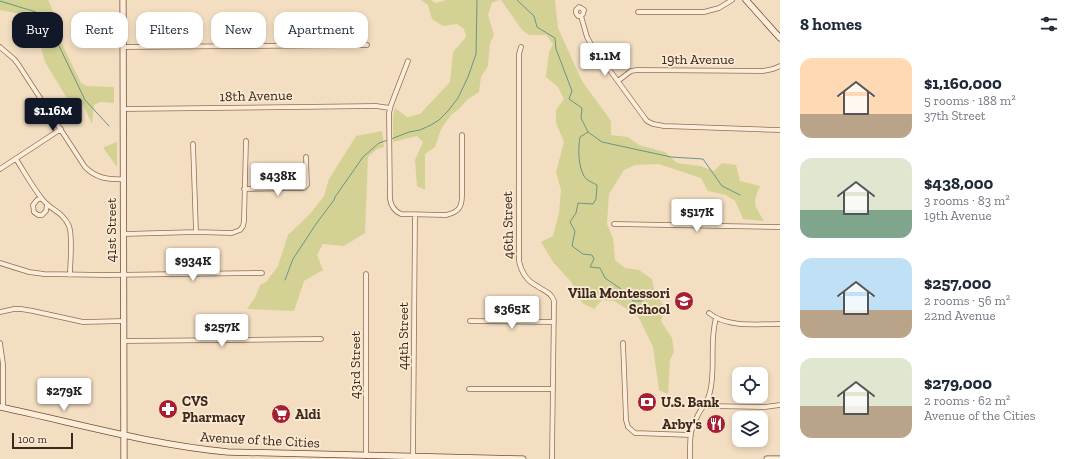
<!DOCTYPE html>
<meta charset="utf-8">
<style>
body{margin:0;font-family:"Zilla Slab",serif;background:#f6f6f7;color:#1f2937;height:100vh;display:flex;flex-direction:column;font-size:15px;white-space:nowrap}
*{box-sizing:border-box;margin:0}
p{font-size:13px;color:#747a83}
.icon{flex:none;width:22px;height:22px;fill:none;stroke:currentColor;stroke-width:2;stroke-linecap:round;stroke-linejoin:round}
.map{position:relative;flex:1;overflow:hidden}
.drawer{display:flex;flex-direction:column;background:#fff;width:300px}
.drawer>*{flex:none}
.hud{position:absolute;left:12px;top:12px;width:380px;height:36px;display:flex;gap:8px}
.controls{position:absolute;left:732px;top:367px;display:grid;gap:8px}
.controls a{display:grid;place-items:center;width:36px;height:36px;border-radius:8px;background:#fff;box-shadow:0 2px 6px #0003;font-size:20px}
.scale{position:absolute;left:12px;bottom:10px;width:61px;box-sizing:border-box;padding-left:4px;border:2px solid #3e281c;border-top:0;font-size:11px;line-height:14px;white-space:nowrap;color:#3e281c;-webkit-text-stroke:3px #fae9d3;paint-order:stroke}
.price{position:absolute;translate:-50% -34px;padding:0 9px;border-radius:4px;background:#fff;color:#222;font-size:13px;line-height:26px;filter:drop-shadow(0 1px 2px #0008)}
.price::after{content:'';position:absolute;left:50%;top:24px;width:12px;height:9px;margin-left:-6px;background:inherit;clip-path:polygon(0 0,100% 0,50% 100%)}
.price.active{background:#111827;color:#fff}
ul{padding:0;list-style:none}
li{display:flex;align-items:center;gap:12px;height:100px;padding:0 20px}
li span{display:grid;place-items:center;flex:none;width:112px;height:80px;border-radius:12px;color:#555}
li>.icon{margin-inline-start:auto}
span .icon{width:48px;height:48px;fill:#fffc;stroke-width:1}
li b{font-size:17px}
h2{display:flex;justify-content:space-between;align-items:center;height:48px;padding:0 20px;font-size:17px}
.pill{padding:0 14px;border-radius:12px;background:#fff;box-shadow:0 2px 6px #0003;font-size:14px;line-height:36px}
.pill.active{background:#111827;color:#fff}
main{display:flex;flex:1;min-height:0}
.map>svg:first-child{display:block}
.green{fill:#d3d294}
.lines{fill:none;stroke-linecap:round;stroke-linejoin:round}
.stream{stroke:#6a9585;stroke-width:1}
.street-casing{stroke:#906d56;stroke-width:5.5}
.secondary-casing{stroke:#724e39;stroke-width:7}
.street{stroke:#fdecd7;stroke-width:4}
.secondary{stroke:#fdecd7;stroke-width:5.5}
.labels{text-anchor:middle;dominant-baseline:central;stroke-width:3.5;stroke-linejoin:round;paint-order:stroke}
.street-label{font-size:14px;fill:#3e281c;stroke:#fae9d3}
.poi-label{font-size:14px;font-weight:bold;fill:#3e281c;stroke:#fae9d3;text-anchor:start}
</style>
<main>
<div class="map">
<svg width="780" height="459" viewBox="0 0 780 459">
<rect width="100%" height="100%" fill="#f3dec2"/>
<path class="green" d="M0,0H48L51,6L61,42L81,83L87,86L114,87V103L100,102L94,105L92,124L82,102L68,100L45,62L37,32L20,14L0,10Z
M421,0H431L436,3L446,0H499L492,3L488,15L494,35L490,43L488,66L481,77L479,92L468,99L460,108L451,115L441,129L435,147L425,154V190L417,186L415,160L423,142L417,136L393,142V115L395,108L407,117L420,114L450,82L453,52L466,37L464,29L457,24L443,26L432,19L428,5Z
M501,0H555L558,28L582,81L611,121V135L628,137L639,145L665,152L677,163L700,166L714,171L722,163L736,165L740,181L760,186C752,205 754,204 764,221L742,219L743,218L735,201L726,195L708,191L701,178L659,164L635,165L624,170L609,194L607,224L613,238L615,260L625,268L639,270L652,279L654,289L665,309L661,321L672,338L674,352L670,360L668,394L659,390L653,347L638,316L614,301L602,300L594,309L582,303L572,283L553,262L541,242L553,236L559,213L561,190L556,172L564,142L556,123V110L564,99L558,87L546,77L549,52L553,44L546,35H529L522,30Z
M382,131L384,147L377,149L368,157L365,233L344,246L323,244L317,255L323,270L304,281L294,311L247,309L255,298L260,285L266,282L278,266L288,235L310,214L324,196L329,179L356,136Z
M117,142V167L104,149V147Z"/>
<g class="lines">
<path class="stream" d="M517,0L534,16L537,27L555,38L556,49L572,91L569,99L582,108L581,118L588,132L602,142L671,157L703,159L722,186L740,195
M0,1L36,12L48,23L85,100L109,126
M588,132L580,137C578,149 578,165 584,176C586,180 593,183 597,185L596,199L593,204L578,203L576,213L570,222L575,231L572,246L583,254L592,255L594,259L590,267L600,268L605,278L621,289L633,301H642
M391,139L409,132L420,130L431,125L439,120L448,111L458,98L468,77L476,54L477,0
M285,280L293,259L316,224L334,200L335,197L363,157L379,143L388,140"/>
<defs>
<path id="street" d="M638,12H704L719,8L732,0
M581,16H578L576,13V10L579,7L581,8L584,10L583,14L581,16L587,37L592,46L644,117L647,121L653,124L664,126L780,130
M0,47L14,59L18,64L85,167C96,178 108,180 123,179
M123,47L367,45
M521,47L519,54V261C521,271 527,281 537,286C544,291 551,292 554,301L552,459
M408,61L391,105L389,113L390,199C391,206 394,211 401,214L446,215C459,212 462,207 462,195V135
M618,81L631,71L637,70L763,71L773,69L780,66
M123,109L376,106L390,108
M193,144L196,232
M16,159C25,173 33,188 43,200C51,210 63,212 69,226C73,236 70,263 70,275
M0,169L61,129
M244,189L304,188L307,185L306,157
M41,198L37,200L33,205L34,212L38,215H42L46,211L47,205
M614,224L780,227
M124,234L196,232L232,233L240,230L243,226L244,221L246,141
M0,263L29,272L44,274L107,275L262,273
M0,312L14,309H21L33,311L83,322L124,321
M709,313C727,328 758,324 780,324
M470,321L554,322
M124,341L321,339
M0,343L3,364V408
M623,343L626,420L628,427L635,433L691,435
M469,389H553
M705,404L709,406L765,407L780,405
M366,456V274
M413,457L415,215
M690,459C690,444 689,430 697,417C701,408 708,402 710,392C716,368 709,343 716,318"/>
<path id="secondary" d="M123,0L124,459
M746,0L780,38
M0,407C76,423 151,445 228,452L523,459
M767,459H780"/>
</defs>
<use href="#street" class="street-casing"/>
<use href="#secondary" class="secondary-casing"/>
<use href="#street" class="street"/>
<use href="#secondary" class="secondary"/>
</g>
<defs>
<symbol id="school-disc" viewBox="-11 -11 22 22"><circle r="9.5" fill="#a71e32" stroke="#fae9d3"/><path d="M0-5L7-2L0 1L-7-2ZM-4 1L0 2.5L4 1V4Q0 6-4 4Z" fill="#fff"/></symbol>
<symbol id="bank-disc" viewBox="-11 -11 22 22"><circle r="9.5" fill="#a71e32" stroke="#fae9d3"/><path d="M-6-4H6V4H-6ZM0-2.3a2.3 2.3 0 1 0 0 4.6a2.3 2.3 0 1 0 0-4.6Z" fill="#fff"/></symbol>
<symbol id="pharmacy-disc" viewBox="-11 -11 22 22"><circle r="9.5" fill="#a71e32" stroke="#fae9d3"/><path d="M-2-6h4v4h4v4h-4v4h-4v-4h-4v-4h4Z" fill="#fff"/></symbol>
<symbol id="supermarket-disc" viewBox="-11 -11 22 22"><circle r="9.5" fill="#a71e32" stroke="#fae9d3"/><path d="M-6-5.5h2.5l.6 2H6L4.5 2H-2.5L-4.4-4H-6ZM-1.5 3.2a1.3 1.3 0 1 0 .1 0ZM3 3.2a1.3 1.3 0 1 0 .1 0Z" fill="#fff"/></symbol>
<symbol id="restaurant-disc" viewBox="-11 -11 22 22"><circle r="9.5" fill="#a71e32" stroke="#fae9d3"/><path d="M-5-6h1v4h1v-4h1v4h1v-4h1v5L-1.5 .5V6h-2V.5L-5-1ZM5-6V6H3V1.5H1.5Q1.5-4 5-6Z" fill="#fff"/></symbol>
</defs>
<g fill-rule="evenodd">
<use href="#school-disc" x="673" y="290" width="22" height="22"/>
<use href="#bank-disc" x="636" y="391" width="22" height="22"/>
<use href="#pharmacy-disc" x="157" y="398" width="22" height="22"/>
<use href="#supermarket-disc" x="270" y="403" width="22" height="22"/>
<use href="#restaurant-disc" x="705" y="413" width="22" height="22"/>
</g>
<g class="labels">
<g class="street-label">
<text x="698" y="59">19th Avenue</text>
<text transform="translate(256 96) rotate(-1)">18th Avenue</text>
<text transform="translate(508 225) rotate(-91)">46th Street</text>
<text transform="translate(111 230) rotate(-90)">41st Street</text>
<text transform="translate(403 336) rotate(-90)">44th Street</text>
<text transform="translate(355 365) rotate(-90)">43rd Street</text>
<text transform="translate(260 440) rotate(3)">Avenue of the Cities</text>
</g>
<g class="poi-label">
<text x="670" y="293" text-anchor="end">Villa Montessori<tspan x="670" dy="16">School</tspan></text>
<text x="182" y="401">CVS<tspan x="182" dy="16">Pharmacy</tspan></text>
<text x="661" y="402">U.S. Bank</text>
<text x="295" y="414">Aldi</text>
<text x="702" y="424" text-anchor="end">Arby's</text>
</g>
</g>
</svg>
<div class="controls">
<a><svg class="icon" aria-label="locate" viewBox="0 0 24 24"><circle cx="12" cy="12" r="6"/><path d="M12 2v4M12 18v4M2 12h4M18 12h4"/></svg></a>
<a><svg class="icon" aria-label="layers" viewBox="0 0 24 24"><path d="M12 4l9 5-9 5-9-5zM3 14l9 5 9-5"/></svg></a>
</div>
<div class="scale">100 m</div>
<b class="price" style="left:605px;top:77px">$1.1M</b>
<b class="price active" style="left:53px;top:132px">$1.16M</b>
<b class="price" style="left:278px;top:197px">$438K</b>
<b class="price" style="left:697px;top:233px">$517K</b>
<b class="price" style="left:193px;top:282px">$934K</b>
<b class="price" style="left:512px;top:330px">$365K</b>
<b class="price" style="left:222px;top:348px">$257K</b>
<b class="price" style="left:64px;top:412px">$279K</b>
<div class="hud">
<a class="pill active">Buy</a>
<a class="pill">Rent</a>
<a class="pill">Filters</a>
<a class="pill">New</a>
<a class="pill">Apartment</a>
</div>
</div>
<section class="drawer">
<h2>8 homes<svg class="icon" aria-label="filters" viewBox="0 0 24 24"><path d="M4 7h16M4 17h16"/><circle cx="9" cy="7" r="2"/><circle cx="15" cy="17" r="2"/></svg></h2>
<ul>
<li><span style="background:linear-gradient(#ffd9b3 70%,#b9a48a 0)"><svg class="icon" aria-label="home" viewBox="0 0 24 24"><path d="M3 11l9-7 9 7M6 9v11h12V9"/></svg></span><div><b>$1,160,000</b><p>5 rooms · 188 m²</p><p>37th Street</p></div></li>
<li><span style="background:linear-gradient(#dfe7d0 65%,#7fa58c 0)"><svg class="icon" aria-label="home" viewBox="0 0 24 24"><path d="M3 11l9-7 9 7M6 9v11h12V9"/></svg></span><div><b>$438,000</b><p>3 rooms · 83 m²</p><p>19th Avenue</p></div></li>
<li><span style="background:linear-gradient(#bfe0f5 65%,#b9a48a 0)"><svg class="icon" aria-label="home" viewBox="0 0 24 24"><path d="M3 11l9-7 9 7M6 9v11h12V9"/></svg></span><div><b>$257,000</b><p>2 rooms · 56 m²</p><p>22nd Avenue</p></div></li>
<li><span style="background:linear-gradient(#dfe7d0 60%,#b9a48a 0)"><svg class="icon" aria-label="home" viewBox="0 0 24 24"><path d="M3 11l9-7 9 7M6 9v11h12V9"/></svg></span><div><b>$279,000</b><p>2 rooms · 62 m²</p><p>Avenue of the Cities</p></div></li>
</ul>
</section>
</main>
